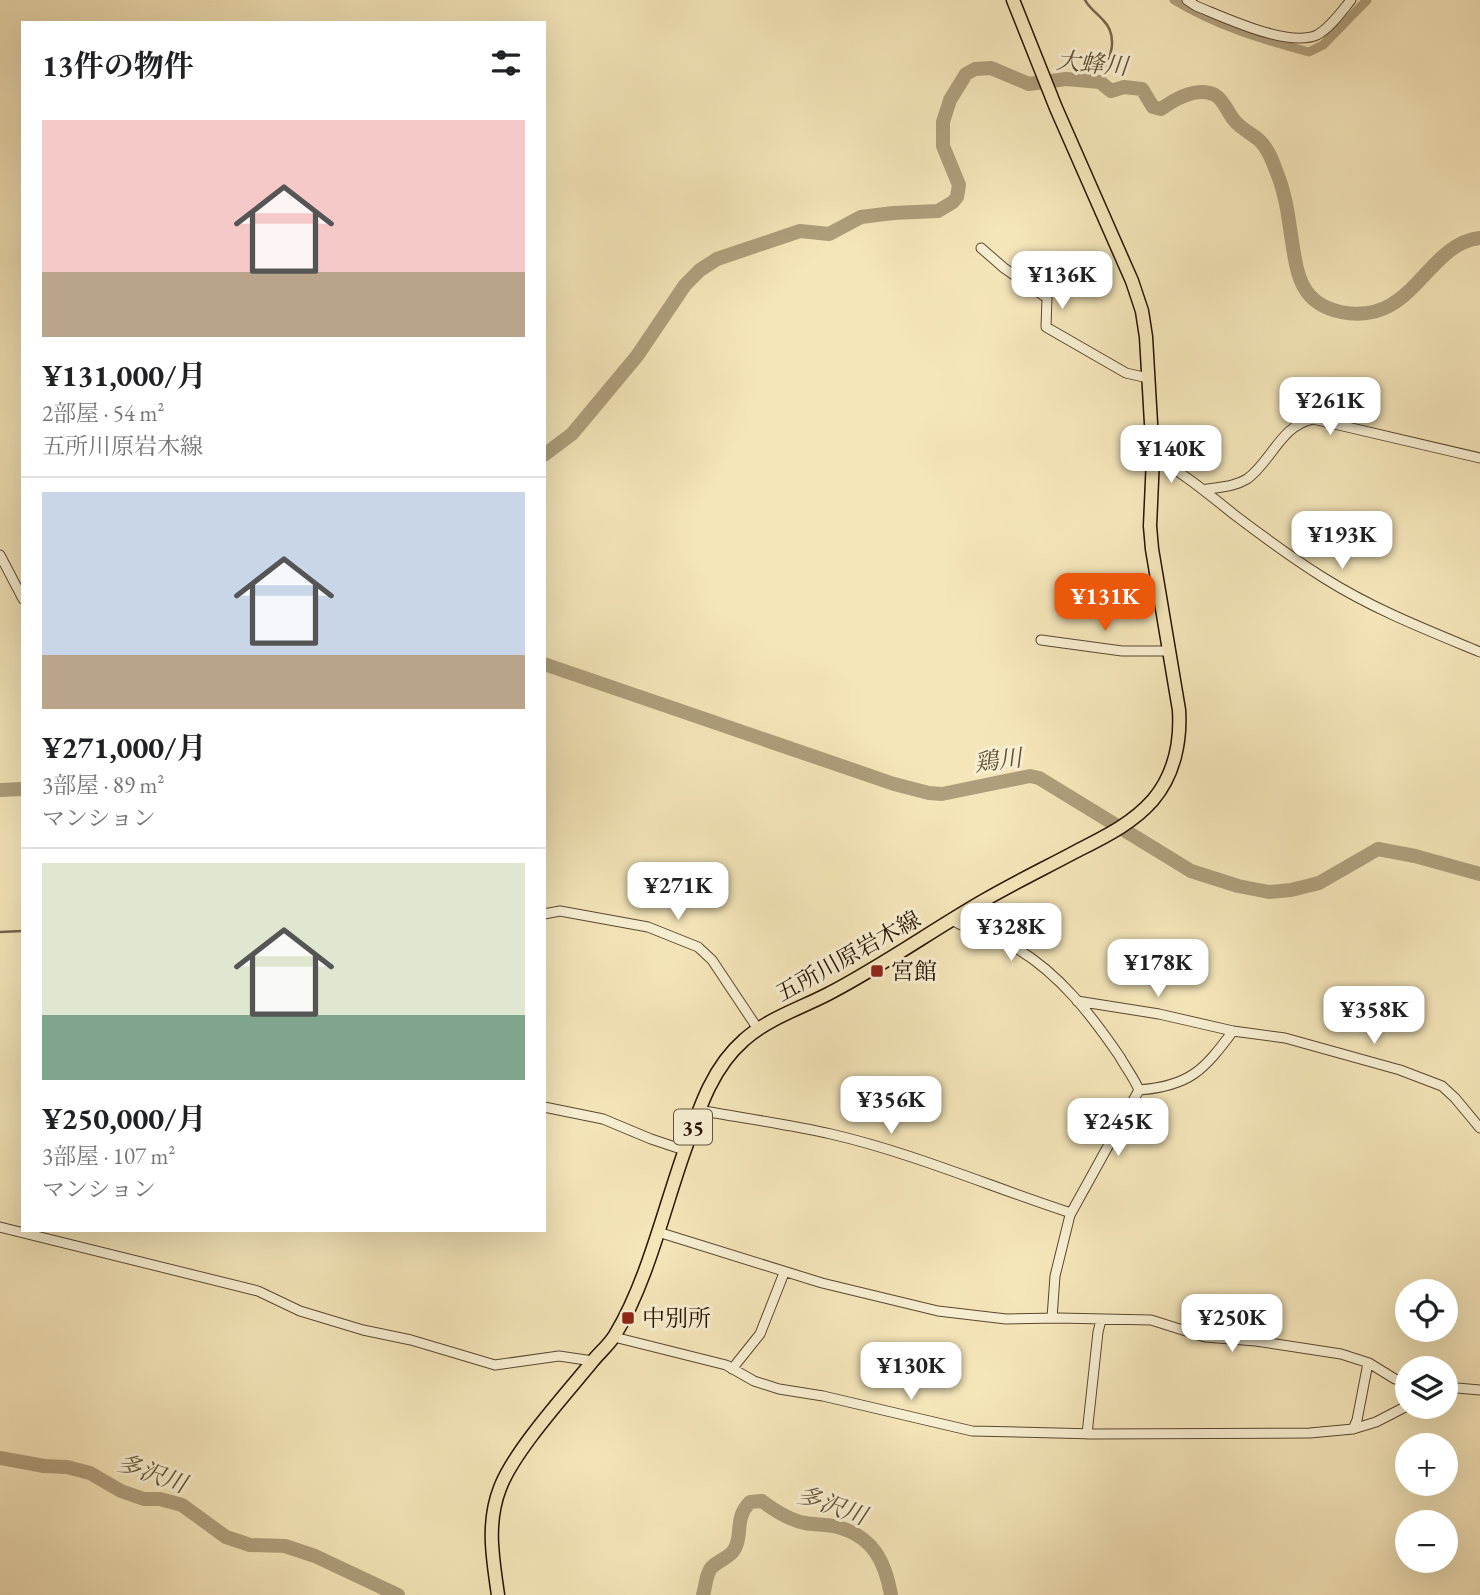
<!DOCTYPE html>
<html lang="ja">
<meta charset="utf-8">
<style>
body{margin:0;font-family:"EB Garamond","Noto Serif JP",serif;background:#f2f2f2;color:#202124;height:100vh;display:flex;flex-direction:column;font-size:26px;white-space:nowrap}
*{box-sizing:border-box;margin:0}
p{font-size:23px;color:#757577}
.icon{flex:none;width:38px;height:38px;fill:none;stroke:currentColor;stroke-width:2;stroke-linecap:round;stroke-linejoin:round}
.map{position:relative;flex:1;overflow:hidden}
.side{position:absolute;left:21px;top:21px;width:525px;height:1211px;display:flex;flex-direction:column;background:#fff;border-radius:0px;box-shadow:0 7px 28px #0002}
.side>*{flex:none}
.controls{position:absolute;left:1395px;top:1279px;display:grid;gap:14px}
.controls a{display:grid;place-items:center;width:63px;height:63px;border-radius:50%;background:#fff;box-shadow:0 7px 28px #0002;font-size:35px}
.price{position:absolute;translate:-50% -60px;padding:0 16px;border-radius:14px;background:#fff;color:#222;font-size:23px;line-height:46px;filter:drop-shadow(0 2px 4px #0008)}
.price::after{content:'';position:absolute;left:50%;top:42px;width:21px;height:16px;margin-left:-10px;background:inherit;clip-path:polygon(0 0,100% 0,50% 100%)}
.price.selected{background:#ea580c;color:#fff}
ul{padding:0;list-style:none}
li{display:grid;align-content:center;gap:14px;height:371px;padding:0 21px}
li+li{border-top:2px solid #e0e0e0}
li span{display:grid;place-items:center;height:217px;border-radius:0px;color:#555}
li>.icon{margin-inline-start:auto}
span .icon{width:126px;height:126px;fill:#fffc;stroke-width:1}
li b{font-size:30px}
h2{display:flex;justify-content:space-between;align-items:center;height:84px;padding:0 21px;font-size:30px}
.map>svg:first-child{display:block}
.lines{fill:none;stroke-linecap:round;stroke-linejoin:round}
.stream{stroke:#77664a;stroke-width:2.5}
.canal{stroke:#ae9e7b;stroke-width:9}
.river{stroke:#ae9e7b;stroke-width:14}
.minor-casing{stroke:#59472e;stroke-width:11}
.major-casing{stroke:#251200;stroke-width:15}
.minor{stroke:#f8efd2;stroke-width:9}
.major{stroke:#f5e6ba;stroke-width:12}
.poi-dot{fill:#8f2418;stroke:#f8efd2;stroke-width:2.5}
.labels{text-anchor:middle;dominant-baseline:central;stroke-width:6;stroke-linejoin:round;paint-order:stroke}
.shield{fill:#f8efd2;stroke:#64543f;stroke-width:2}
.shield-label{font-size:21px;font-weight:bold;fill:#251200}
.street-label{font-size:23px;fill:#251200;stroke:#f8efd2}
.poi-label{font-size:23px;fill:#251200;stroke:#f8efd2;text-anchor:start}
.water-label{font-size:24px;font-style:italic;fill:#635137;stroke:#f8efd2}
</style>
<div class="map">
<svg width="1480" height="1595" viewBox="0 0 1480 1595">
<rect width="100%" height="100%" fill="#f5e6ba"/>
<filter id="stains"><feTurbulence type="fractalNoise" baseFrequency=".00286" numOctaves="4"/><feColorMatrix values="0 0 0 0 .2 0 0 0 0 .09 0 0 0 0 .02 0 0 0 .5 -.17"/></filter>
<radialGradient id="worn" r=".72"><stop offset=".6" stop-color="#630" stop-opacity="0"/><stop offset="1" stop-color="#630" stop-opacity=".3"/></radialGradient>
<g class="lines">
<path class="stream" d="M1085,0C1089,8 1097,13 1103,20C1121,38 1108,62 1100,82
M0,932L23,931"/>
<path class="canal" d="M1174,0C1217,26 1261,39 1309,52L1323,45L1367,0"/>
<path class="river" d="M544,455L572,434L637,356L685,285L700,270L717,259L800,231L829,234L861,217L893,213L938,211L953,202L957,197L959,185L943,146V122L950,100L966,74L975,69L991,68L1029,84L1066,79L1100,82L1111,91L1124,87L1142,89L1153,107L1161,109C1175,99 1197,86 1215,95C1224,100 1228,113 1234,120C1241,129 1251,133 1259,140C1268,148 1273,162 1277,173C1285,193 1288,213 1291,235C1297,271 1298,303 1341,312C1414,327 1425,244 1480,238
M544,664L894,784L929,793L942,794L1030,776L1039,778L1191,871L1238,886L1269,892L1291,890L1319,883L1378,849L1415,856L1480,874
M0,790L23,789
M0,1458L44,1466L67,1467L90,1473L121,1491L144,1499H160L182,1505L226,1537L250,1545L285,1546L315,1556L398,1595
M703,1595C706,1586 705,1577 711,1568C717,1561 729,1558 734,1550C744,1534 733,1520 750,1502L762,1501C774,1510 789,1520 805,1523C816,1525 827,1524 838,1527C873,1537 885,1561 891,1595"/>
<defs>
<path id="minor" d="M1187,0L1196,6C1224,17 1288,48 1317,35C1330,28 1342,11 1351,0
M981,248L1004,268L1047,298L1046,327L1126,373L1148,378
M1153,458C1184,472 1209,495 1236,516C1265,538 1294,559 1324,578C1373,609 1427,630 1480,652
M1203,490C1218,487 1234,487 1247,479C1271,462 1281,425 1313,419L1480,458
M0,555L23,599
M1041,640L1122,651H1168
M544,914L560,911L648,927L698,947L712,960L758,1029
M952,920C972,933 996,936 1016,948C1060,974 1092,1016 1120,1057C1126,1068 1134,1078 1139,1090
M1077,1001L1159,1014L1233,1031L1285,1038L1400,1070L1442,1086L1455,1098L1480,1128
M1139,1090C1190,1086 1204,1070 1233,1031
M544,1107L603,1119L651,1139L684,1150
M698,1110C742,1118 787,1124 831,1134C913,1153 991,1187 1071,1213
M0,1227L258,1291L300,1311L363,1330L411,1340L495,1365L559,1356L593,1361
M658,1232L822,1283L938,1311L1006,1319L1058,1318L1151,1320L1205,1337L1256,1341L1341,1354L1369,1363L1395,1379L1407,1382
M1052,1318L1055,1276L1070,1215L1139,1090
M614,1337L726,1365L754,1381L779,1389L823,1396L972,1431L1096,1434L1310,1433L1353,1429L1376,1422L1407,1406
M732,1369L760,1334L784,1273
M1446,1387L1480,1390
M1353,1429L1357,1420L1368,1363
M1087,1434L1098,1332L1101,1320"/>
<path id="major" d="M498,1595C493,1559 486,1524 500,1488C514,1451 565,1395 592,1362C599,1353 609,1345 615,1335C648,1281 665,1204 687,1144C700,1106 713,1067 744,1040C767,1019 801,1008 828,994C882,966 931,931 983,901C1012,884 1043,869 1073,853C1102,838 1131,825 1153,800C1174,775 1181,742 1179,710L1152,549L1150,526L1153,458L1146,337L1142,311L1132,281L1056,108L1013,0"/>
</defs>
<use href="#minor" class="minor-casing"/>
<use href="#major" class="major-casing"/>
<use href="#minor" class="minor"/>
<use href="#major" class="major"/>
</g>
<g class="poi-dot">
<rect x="870" y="964" width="14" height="14" rx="3.5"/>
<rect x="621" y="1311" width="14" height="14" rx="3.5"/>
</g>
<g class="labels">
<rect class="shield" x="674" y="1109.5" width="38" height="35" rx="5"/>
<g class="shield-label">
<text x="693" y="1127">35</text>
</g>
<g class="street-label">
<text transform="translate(848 956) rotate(-29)">五所川原岩木線</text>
</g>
<g class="poi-label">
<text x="891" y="971">宮館</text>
<text x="642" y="1318">中別所</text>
</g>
<g class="water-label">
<text transform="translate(1092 63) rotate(5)">大蜂川</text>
<text transform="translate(998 760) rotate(-7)">鶏川</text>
<text transform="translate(152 1473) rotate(19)">多沢川</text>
<text transform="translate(832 1505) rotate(19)">多沢川</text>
</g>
</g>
<rect width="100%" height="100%" filter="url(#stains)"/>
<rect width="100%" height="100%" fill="url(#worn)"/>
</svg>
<div class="controls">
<a><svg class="icon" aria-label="locate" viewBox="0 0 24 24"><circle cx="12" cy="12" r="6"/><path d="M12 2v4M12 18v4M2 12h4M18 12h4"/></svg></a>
<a><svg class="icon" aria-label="layers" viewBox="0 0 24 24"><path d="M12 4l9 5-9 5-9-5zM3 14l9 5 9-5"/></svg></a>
<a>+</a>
<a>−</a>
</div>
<b class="price" style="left:1062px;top:311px">¥136K</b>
<b class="price" style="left:1330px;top:437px">¥261K</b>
<b class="price" style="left:1171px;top:485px">¥140K</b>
<b class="price" style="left:1342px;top:571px">¥193K</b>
<b class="price selected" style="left:1105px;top:633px">¥131K</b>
<b class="price" style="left:678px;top:922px">¥271K</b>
<b class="price" style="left:1011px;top:963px">¥328K</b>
<b class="price" style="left:1158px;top:999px">¥178K</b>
<b class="price" style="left:1374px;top:1046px">¥358K</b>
<b class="price" style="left:891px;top:1136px">¥356K</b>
<b class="price" style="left:1118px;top:1158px">¥245K</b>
<b class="price" style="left:1232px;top:1354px">¥250K</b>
<b class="price" style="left:911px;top:1402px">¥130K</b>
<section class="side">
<h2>13件の物件<svg class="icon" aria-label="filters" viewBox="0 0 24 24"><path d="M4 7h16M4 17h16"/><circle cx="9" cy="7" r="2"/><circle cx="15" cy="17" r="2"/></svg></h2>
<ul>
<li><span style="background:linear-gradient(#f6c9c9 70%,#b9a48a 0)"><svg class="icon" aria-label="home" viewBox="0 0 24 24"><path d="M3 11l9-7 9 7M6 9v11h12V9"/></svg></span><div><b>¥131,000/月</b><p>2部屋 · 54 m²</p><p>五所川原岩木線</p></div></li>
<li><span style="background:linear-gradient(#c9d6e8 75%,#b9a48a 0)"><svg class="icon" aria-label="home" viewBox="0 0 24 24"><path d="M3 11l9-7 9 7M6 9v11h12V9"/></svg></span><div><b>¥271,000/月</b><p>3部屋 · 89 m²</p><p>マンション</p></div></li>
<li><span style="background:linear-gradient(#dfe7d0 70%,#7fa58c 0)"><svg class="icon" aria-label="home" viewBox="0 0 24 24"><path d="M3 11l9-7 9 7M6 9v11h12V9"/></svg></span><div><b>¥250,000/月</b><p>3部屋 · 107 m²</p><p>マンション</p></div></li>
</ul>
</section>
</div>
